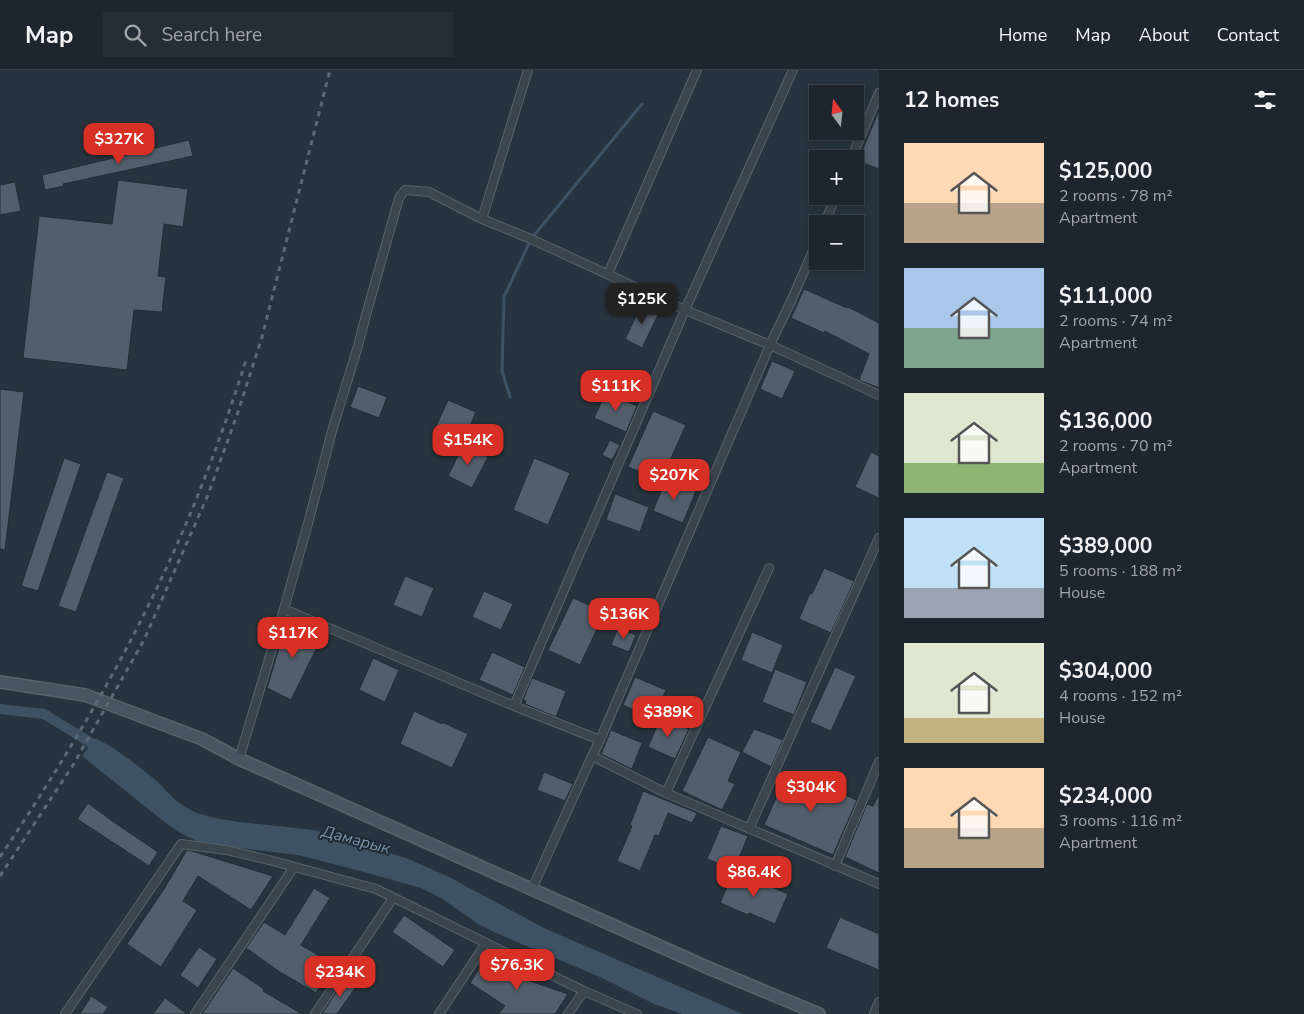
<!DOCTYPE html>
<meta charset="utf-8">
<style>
body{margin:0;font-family:"Nunito Sans",sans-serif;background:#252e36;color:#f1f3f6;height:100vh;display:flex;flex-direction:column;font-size:19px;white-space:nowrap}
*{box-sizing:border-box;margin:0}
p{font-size:16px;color:#a0a5aa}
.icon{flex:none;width:28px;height:28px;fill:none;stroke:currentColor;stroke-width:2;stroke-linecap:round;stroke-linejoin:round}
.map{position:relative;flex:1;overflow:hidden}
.drawer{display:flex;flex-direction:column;background:#1d262e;width:425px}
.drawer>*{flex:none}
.needle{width:32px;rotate:345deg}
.buttons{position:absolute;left:809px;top:15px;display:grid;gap:10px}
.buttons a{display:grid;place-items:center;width:55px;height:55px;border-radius:0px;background:#1d262e;box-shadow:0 2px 8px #0003,0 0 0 1px #3b434a;font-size:25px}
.price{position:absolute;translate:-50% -42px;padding:0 11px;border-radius:10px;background:#d93025;color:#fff;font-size:16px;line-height:32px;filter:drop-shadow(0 1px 2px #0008)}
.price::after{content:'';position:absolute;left:50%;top:30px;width:15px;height:11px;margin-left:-8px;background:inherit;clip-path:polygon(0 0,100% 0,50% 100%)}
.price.on{background:#222;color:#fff}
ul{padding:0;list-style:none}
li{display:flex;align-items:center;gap:15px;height:125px;padding:0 25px}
li span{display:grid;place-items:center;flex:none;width:140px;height:100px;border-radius:0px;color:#555}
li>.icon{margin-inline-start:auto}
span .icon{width:60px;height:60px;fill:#fffc;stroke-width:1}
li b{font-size:21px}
h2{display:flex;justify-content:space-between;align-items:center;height:60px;padding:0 25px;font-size:21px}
header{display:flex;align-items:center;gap:30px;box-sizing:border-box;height:70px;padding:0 25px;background:#1d262e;border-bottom:1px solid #3b434a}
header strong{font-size:24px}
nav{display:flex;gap:28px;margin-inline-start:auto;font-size:18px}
.search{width:350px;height:45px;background:#252e36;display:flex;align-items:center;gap:12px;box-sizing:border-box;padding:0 18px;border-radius:0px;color:#a0a5aa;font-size:19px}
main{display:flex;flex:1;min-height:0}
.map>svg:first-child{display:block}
.water{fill:#3e5265}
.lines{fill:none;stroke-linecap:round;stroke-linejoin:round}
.stream{stroke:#3e5265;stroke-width:3}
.canal{stroke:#3e5265;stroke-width:10}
.building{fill:#525e6b;stroke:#222c35}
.minor-casing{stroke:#59636c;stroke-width:10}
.secondary-casing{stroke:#59636c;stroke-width:14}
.minor{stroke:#3b454e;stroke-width:8}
.secondary{stroke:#495461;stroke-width:11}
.rail{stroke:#5d6975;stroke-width:3;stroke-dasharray:5 5;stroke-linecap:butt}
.labels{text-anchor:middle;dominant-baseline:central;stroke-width:4;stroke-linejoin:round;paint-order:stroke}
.water-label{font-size:16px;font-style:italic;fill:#7a93aa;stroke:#202a33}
</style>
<header>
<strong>Map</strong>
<div class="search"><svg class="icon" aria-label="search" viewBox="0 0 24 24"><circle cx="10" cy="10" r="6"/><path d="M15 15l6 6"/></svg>Search here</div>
<nav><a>Home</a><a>Map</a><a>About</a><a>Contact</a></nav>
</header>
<main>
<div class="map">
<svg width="879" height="944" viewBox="0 0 879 944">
<rect width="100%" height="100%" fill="#27333e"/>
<path class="water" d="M95,668L110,676L133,692L158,712L175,730L185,737L197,743L215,748L239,752L314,760L335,767L406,788L447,806L546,859L743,944H682L654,934L600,907L498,864L478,854L441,828L421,818L364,802L298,785L207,774C191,770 180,763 167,754L82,686Z"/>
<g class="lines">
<path class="stream" d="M510,327L502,301L504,227L531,169L642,34"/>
<path class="canal" d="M0,639L44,644L101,679"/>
</g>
<path class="building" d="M879,40V99L858,91Z
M189,70L193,86L63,114L64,116L45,120L42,105Z
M118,110L188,119L183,157L164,154L158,206L166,207L162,242L134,240L127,300L23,288L39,146L112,154Z
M15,112L21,141L0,145V115Z
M804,219L847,238L848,237L879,253V318L859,310L869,284L825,261L824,263L791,248Z
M643,232L660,241L642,278L625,269Z
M772,291L795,301L782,329L760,319Z
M358,316L387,327L379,348L350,337Z
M0,319L24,322L5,480L0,479Z
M606,322L637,336L626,362L594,348Z
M448,330L476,342L462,375L433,363Z
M653,341L686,355L661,410L628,397Z
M610,370L620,375L612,390L602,385Z
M463,375L488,387L472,418L448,406Z
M871,382L879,386V428L855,417Z
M64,388L81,394L38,521L21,516Z
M534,388L570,403L548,455L513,440Z
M107,402L124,408L76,542L58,536Z
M666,409L696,421L683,453L653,441Z
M615,424L649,437L640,462L606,450Z
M824,498L854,511L831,563L799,549L810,523L812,524Z
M405,506L434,518L422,547L393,535Z
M484,521L513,534L501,560L472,547Z
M573,528L605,542L580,595L548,580Z
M287,551L323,565L291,630L267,618Z
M618,558L636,565L629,582L611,575Z
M752,562L783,575L772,603L741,590Z
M492,582L525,597L513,625L479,610Z
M373,588L399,600L385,632L359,620Z
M835,597L856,606L831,661L810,652Z
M775,599L807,612L794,645L762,632Z
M635,607L666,620L653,649L623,635Z
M532,608L566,621L556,647L525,634L526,631L523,630Z
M414,641L442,654V652L468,664L452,698L400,674Z
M661,647L689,659L675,689L648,677Z
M754,659L783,670L771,697L742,682Z
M611,660L642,673L632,699L601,684Z
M708,667L741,682L728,711L735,714L722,740L682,721Z
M788,701L857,730L833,785L764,755Z
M544,702L573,714L565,731L537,720Z
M643,721L697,743L692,753L668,743L659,766L655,765L640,801L617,791L632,756L630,755Z
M879,724V803L845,787L867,734L873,736Z
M88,733L108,748L158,782L149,796L77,749Z
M721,756L748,766L734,800L707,789Z
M187,780L195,782L273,806L251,840L198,806L183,831L197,840L161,897L127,874L164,819Z
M734,800L788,824L775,854L749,843L748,845L720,833Z
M314,818L330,828L301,875L333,894L316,923L280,902L246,878L264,852L285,865Z
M404,845L455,880L443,897L392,862Z
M840,847L879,864V900L826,878Z
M199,877L217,889L198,918L180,905Z
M486,888L524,909L568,924L555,944H498L505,936L470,913Z
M233,898L264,919L263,921L302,944H202Z
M345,909L356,917L337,944H322Z
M91,926L108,937L103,944H80Z
M165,928L187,944H153Z"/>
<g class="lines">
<defs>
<path id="minor" d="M851,89L879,23
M482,149L528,0
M824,154L836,126
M608,204L697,0
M284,539L514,636L600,670
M514,636L685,240L793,0
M592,686L666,723L879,814
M239,689L284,539L309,450L332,361L358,276L366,245L399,128L405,120L429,122L482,149L531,169L685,240L770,275L879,325
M666,723L769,498
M749,759L879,468
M835,796L879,692
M532,819L592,686L600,670L770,275L792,229L818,169
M65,944L181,774L226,780L269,790L376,819L584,921L637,944
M195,944L294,797
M315,944L393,828
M439,944L486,873
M568,944L584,921
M874,944L879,932"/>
<path id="secondary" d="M0,612L85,625L202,669L239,689L711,899L819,944"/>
</defs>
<use href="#minor" class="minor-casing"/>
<use href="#secondary" class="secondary-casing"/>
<use href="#minor" class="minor"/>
<use href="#secondary" class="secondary"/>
<path class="rail" d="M0,787C61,696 118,602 164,503C197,433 224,360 247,287
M0,806L73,695L144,570L208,425L237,345L262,267L330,0"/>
</g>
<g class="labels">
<g class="water-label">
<text transform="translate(356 770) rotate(15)">Дамарык</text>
</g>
</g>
</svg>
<div class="buttons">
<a><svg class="needle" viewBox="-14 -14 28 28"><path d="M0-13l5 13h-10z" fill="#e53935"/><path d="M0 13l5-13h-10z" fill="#a0a5aa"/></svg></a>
<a>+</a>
<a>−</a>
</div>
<b class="price" style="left:119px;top:95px">$327K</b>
<b class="price on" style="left:642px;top:255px">$125K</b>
<b class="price" style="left:616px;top:342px">$111K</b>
<b class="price" style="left:468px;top:396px">$154K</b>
<b class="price" style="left:674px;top:431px">$207K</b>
<b class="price" style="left:624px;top:570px">$136K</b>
<b class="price" style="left:293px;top:589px">$117K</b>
<b class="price" style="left:668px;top:668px">$389K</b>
<b class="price" style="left:811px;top:743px">$304K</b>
<b class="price" style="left:754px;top:828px">$86.4K</b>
<b class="price" style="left:517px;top:921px">$76.3K</b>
<b class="price" style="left:340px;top:928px">$234K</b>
</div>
<section class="drawer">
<h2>12 homes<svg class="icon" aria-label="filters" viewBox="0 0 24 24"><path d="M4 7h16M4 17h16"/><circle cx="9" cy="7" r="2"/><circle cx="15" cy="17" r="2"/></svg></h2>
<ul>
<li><span style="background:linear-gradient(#ffd9b3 60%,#b9a48a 0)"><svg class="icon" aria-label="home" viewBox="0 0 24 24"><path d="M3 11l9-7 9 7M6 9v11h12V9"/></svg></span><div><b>$125,000</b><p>2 rooms · 78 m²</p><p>Apartment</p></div></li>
<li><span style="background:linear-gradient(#a9c7e8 60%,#7fa58c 0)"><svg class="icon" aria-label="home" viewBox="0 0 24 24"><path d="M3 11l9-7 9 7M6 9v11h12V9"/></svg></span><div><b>$111,000</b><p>2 rooms · 74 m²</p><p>Apartment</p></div></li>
<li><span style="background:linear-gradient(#dfe7d0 70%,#8fb573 0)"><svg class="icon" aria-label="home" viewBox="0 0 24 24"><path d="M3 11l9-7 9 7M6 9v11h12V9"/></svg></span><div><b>$136,000</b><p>2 rooms · 70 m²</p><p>Apartment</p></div></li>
<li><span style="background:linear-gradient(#bfe0f5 70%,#9aa5b1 0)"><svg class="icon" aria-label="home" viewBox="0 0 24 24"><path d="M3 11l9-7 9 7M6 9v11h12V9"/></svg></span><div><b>$389,000</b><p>5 rooms · 188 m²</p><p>House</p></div></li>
<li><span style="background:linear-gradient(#dfe7d0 75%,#c2b280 0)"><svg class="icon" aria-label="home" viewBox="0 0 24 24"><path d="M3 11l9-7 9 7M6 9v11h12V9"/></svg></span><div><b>$304,000</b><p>4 rooms · 152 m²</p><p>House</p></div></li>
<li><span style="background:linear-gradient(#ffd9b3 60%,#b9a48a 0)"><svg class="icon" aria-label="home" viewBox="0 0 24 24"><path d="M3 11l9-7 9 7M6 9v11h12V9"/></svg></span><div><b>$234,000</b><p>3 rooms · 116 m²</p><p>Apartment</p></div></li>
</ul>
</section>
</main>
